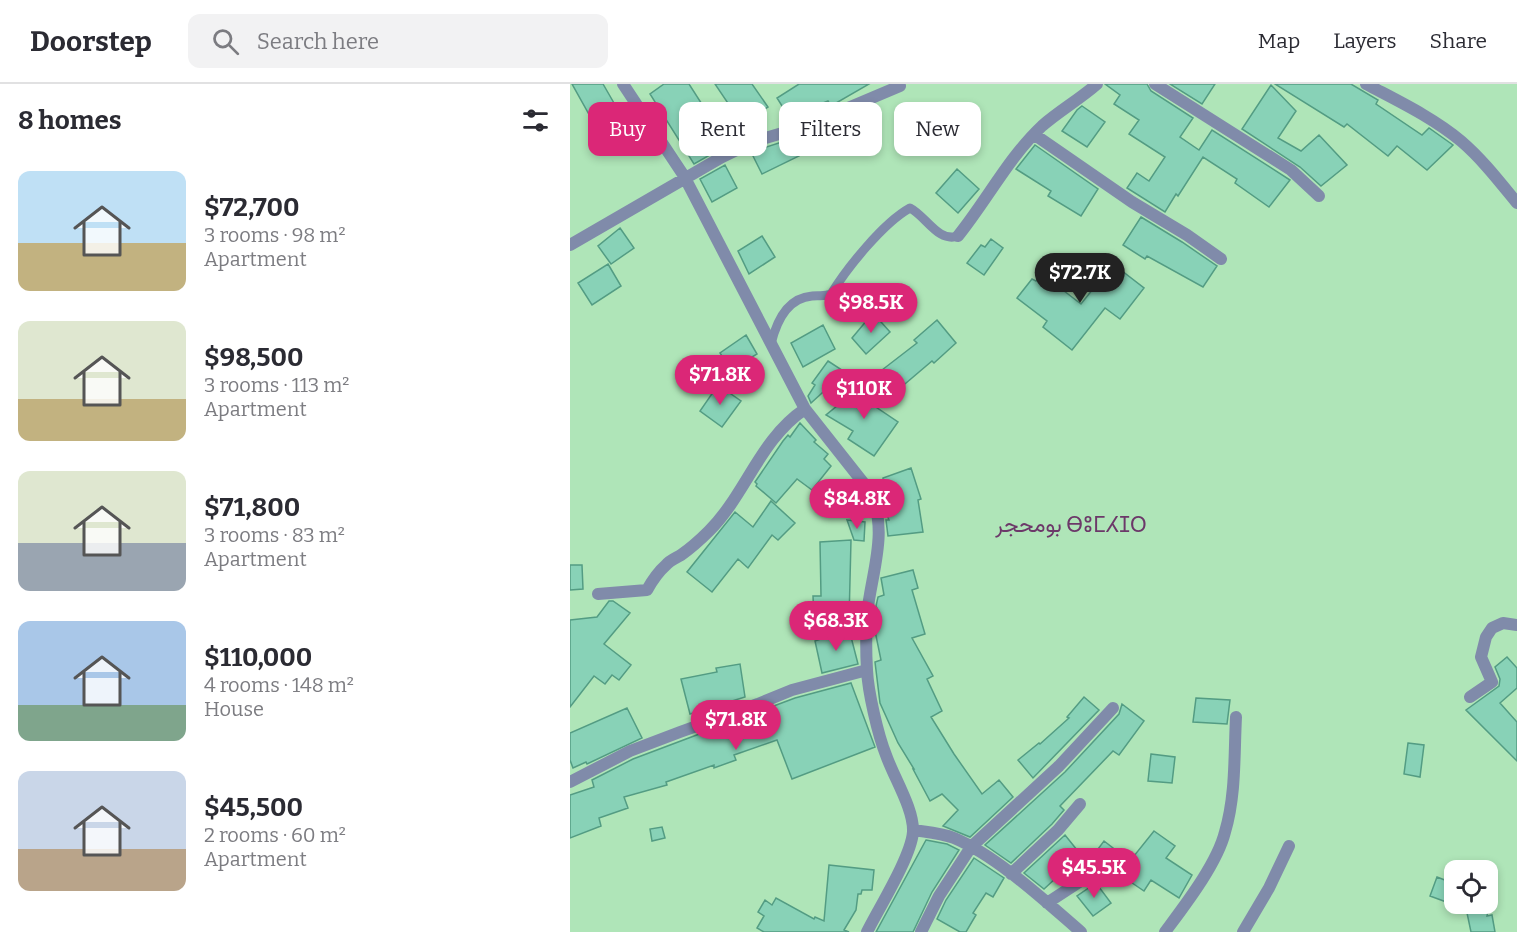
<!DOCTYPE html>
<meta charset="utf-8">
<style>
body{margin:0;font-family:Bitter,Vazirmatn,"Noto Sans Tifinagh",serif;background:#f2f2f3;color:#2b2b33;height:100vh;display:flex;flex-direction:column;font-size:22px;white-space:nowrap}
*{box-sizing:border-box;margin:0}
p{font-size:20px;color:#7c7c81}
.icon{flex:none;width:33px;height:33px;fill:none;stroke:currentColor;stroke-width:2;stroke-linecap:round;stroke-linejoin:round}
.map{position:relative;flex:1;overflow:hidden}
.drawer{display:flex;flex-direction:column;background:#fff;width:570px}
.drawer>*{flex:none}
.hud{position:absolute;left:18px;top:18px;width:570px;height:54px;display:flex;gap:12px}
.tools{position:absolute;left:874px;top:776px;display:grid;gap:12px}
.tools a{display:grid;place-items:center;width:54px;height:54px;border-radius:12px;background:#fff;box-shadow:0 3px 9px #0003;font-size:30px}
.price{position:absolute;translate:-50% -51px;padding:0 14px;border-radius:21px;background:#db2777;color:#fff;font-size:20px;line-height:39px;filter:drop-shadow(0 2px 3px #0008)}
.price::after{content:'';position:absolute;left:50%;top:36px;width:18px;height:14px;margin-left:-9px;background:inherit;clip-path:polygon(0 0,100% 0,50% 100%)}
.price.active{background:#222;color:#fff}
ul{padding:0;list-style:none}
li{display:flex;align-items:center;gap:18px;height:150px;padding:0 18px}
li span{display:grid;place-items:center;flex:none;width:168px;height:120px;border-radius:12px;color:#555}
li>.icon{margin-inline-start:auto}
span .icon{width:72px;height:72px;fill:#fffc;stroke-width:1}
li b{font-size:26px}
h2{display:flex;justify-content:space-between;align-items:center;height:72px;padding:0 18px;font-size:26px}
.pill{padding:0 21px;border-radius:12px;background:#fff;box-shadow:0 3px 9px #0003;font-size:21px;line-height:54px}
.pill.active{background:#db2777;color:#fff}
header{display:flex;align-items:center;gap:36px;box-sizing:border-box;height:84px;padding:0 30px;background:#fff;border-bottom:2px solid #e1e1e2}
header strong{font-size:28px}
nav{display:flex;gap:33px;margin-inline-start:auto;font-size:21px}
.search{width:420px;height:54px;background:#f2f2f3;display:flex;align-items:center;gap:15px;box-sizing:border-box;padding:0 21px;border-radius:12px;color:#7c7c81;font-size:22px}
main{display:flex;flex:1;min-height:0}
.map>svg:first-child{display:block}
.building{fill:#88d2b7;stroke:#539c83;stroke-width:1.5}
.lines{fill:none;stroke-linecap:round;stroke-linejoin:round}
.pedestrian{stroke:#808baa;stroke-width:9}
.minor{stroke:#808baa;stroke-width:12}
.labels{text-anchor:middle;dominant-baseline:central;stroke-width:4.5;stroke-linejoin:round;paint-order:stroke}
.quarter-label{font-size:22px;fill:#6c3869;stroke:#afe5b8}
</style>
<header>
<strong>Doorstep</strong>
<div class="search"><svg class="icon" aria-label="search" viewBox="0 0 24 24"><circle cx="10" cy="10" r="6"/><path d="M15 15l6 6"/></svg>Search here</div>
<nav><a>Map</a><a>Layers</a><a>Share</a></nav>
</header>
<main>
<section class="drawer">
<h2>8 homes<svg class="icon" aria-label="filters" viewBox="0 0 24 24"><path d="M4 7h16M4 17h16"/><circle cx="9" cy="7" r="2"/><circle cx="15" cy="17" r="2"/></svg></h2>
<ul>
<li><span style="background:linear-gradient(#bfe0f5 60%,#c2b280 0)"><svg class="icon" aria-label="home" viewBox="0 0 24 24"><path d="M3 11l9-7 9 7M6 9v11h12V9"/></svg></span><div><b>$72,700</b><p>3 rooms · 98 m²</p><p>Apartment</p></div></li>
<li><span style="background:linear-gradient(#dfe7d0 65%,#c2b280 0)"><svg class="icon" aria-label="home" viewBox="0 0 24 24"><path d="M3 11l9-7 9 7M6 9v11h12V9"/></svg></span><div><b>$98,500</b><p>3 rooms · 113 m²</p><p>Apartment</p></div></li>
<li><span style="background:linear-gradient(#dfe7d0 60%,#9aa5b1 0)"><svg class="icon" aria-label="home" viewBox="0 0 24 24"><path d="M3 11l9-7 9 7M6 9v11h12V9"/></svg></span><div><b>$71,800</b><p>3 rooms · 83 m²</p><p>Apartment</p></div></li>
<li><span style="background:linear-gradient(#a9c7e8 70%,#7fa58c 0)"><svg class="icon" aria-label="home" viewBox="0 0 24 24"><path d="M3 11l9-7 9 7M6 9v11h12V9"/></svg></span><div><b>$110,000</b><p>4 rooms · 148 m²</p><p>House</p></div></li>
<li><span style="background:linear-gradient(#c9d6e8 65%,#b9a48a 0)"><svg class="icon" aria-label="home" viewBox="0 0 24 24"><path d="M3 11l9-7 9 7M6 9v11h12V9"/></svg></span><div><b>$45,500</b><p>2 rooms · 60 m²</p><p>Apartment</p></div></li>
</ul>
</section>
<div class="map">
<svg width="947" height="848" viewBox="0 0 947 848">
<rect width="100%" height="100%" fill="#afe5b8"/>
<path class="building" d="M2,0H33L48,26L52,23L69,48L42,67L25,41Z
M94,0H119L144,39L134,44L147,67L124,80L80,10Z
M145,0H182L198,23L172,40Z
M229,0H299L261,22L258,17L219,33L207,14Z
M535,0H577L581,7L623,34L610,53L629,66L642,46L720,96L699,123L665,99L667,95L633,73L608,112L606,110L595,128L557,104L567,89L579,97L595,73L559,50L569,36L544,20L550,11Z
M600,0H645L632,20Z
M705,0H781L808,16L806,20L852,51L859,44L883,61L857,86L827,62L818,72L777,40L774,43Z
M701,1L726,27L708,54L731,67L749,51L777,81L751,102L730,83L672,45Z
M512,22L535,38L517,63L492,47L507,26Z
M221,55L229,72L192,90L181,68Z
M465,61L528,105L511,132L478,112L481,107L446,85Z
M155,81L167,104L142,118L130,95Z
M387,85L409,105L388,129L366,109Z
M571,133L612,158L647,182L633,203L577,172L575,175L553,161Z
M50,144L64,164L41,180L28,162Z
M192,152L205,173L179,190L168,167Z
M421,155L433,164L414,191L397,179L411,161L415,163Z
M38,180L51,202L22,221L8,199Z
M543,180L574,204L550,235L535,224L502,266L473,243L477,237L447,214L462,195L466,197L472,190L511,220Z
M303,229L320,248L296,270L282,254Z
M367,236L386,259L364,279L362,277L329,305L312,286L347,259L344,256Z
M253,241L265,265L233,283L221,259Z
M176,251L187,270L161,286L150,269Z
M258,277L275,288L241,319L238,312L245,301L242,299Z
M294,300L304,307L297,317L328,338L304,372L278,355L283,347L256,331Z
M148,301L171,317L152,343L130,327Z
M230,339L246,356L244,358L258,370L254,375L261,382L242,406L227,395L206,419L186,402L187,400L185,398L213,357L218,351L220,353Z
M341,384L351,415L348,416L353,448L318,452L316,436H319L315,426L313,394Z
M201,417L225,439L208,456L202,451L178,484L168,475L142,508L117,488L165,428L183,443Z
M277,436L295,438L294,457L284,456Z
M281,456L279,536L244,535L243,512H251L250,458Z
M0,481H12L13,505L0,506Z
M343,486L348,504L342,506L355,550L342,554L363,592L357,595L372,627L361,633L384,670L412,710L429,696L443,713L400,753L373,742L388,726L372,710L360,717L343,685H344L328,659L310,619L305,578L311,576L305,547V540L308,539L307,535L311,534L306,522L308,513L314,511L311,494Z
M39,517H43L60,529L34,560L61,581L49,596L42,591L35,600L24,592L0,623V536L27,533Z
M279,545L288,580L252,589L245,557Z
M937,573L947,584V604L930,619L947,638V677L896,626L929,602L930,595L925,583Z
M170,580L175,613L120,630L111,595L147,588L146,584Z
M281,599L305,663L222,695L207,656L164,671L166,676L144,684V681L96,698L97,701L54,713L58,724L29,734L31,742L0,754V711L24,703L22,696L63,675L225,614Z
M514,613L529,626L463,694L448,676L469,659L470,660L499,634L497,633Z
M626,614L660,616L657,640L623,638Z
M552,620L574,637L549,671L543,667L490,722L494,726L482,740L441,779L415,761L495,688L549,630Z
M57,624L72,654L17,680L16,678L3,684L0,676V649Z
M838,659L854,661L850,693L834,690Z
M581,670L605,673L602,699L578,697Z
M92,743L95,754L82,757L80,745Z
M584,747L605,762L596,774L622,791L609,814L581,796L574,807L540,784L536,790L519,777L534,757L560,777Z
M495,751L511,771L474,805L454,789Z
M356,756L377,760L389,766L362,808L343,848H306Z
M404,774L434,794L423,813L416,809L403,829L406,831L396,848H390L367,835L376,816Z
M259,781L304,786L302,806H292L291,810H288L286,826L274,846L279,848H194L187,844L194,832L188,828L195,816L202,821L206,814L244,835L245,833L254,837Z
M867,793L885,800L879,819L860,812Z
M526,799L541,819L523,832L507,812Z
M918,827L917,832L922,831L925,848H901L897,829Z"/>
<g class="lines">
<path class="pedestrian" d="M201,260C206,239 217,214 242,212C249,211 254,213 261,210C277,184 313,139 340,124C356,132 368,159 388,152"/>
<path class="minor" d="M53,0L114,92L235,325L299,406C320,446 301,489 297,531C296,549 296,569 297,586C298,608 308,651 316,671C324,694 344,725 343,748C341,773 309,824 297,848
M585,0L721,86L749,112
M796,0C828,17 862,33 891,57C912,75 929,97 947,119
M465,51L562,118L617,151L651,175
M388,152C417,116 439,73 472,42C489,27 510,15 527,0
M0,161L152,73L185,57L233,43L330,2
M28,510L77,506C82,497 88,488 96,481C100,476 106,474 111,471C121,464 131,455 139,447C176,410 190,355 235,325
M900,613L922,598L911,573L916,553L922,544L933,539L947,541
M0,698L60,667L110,648L188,620L222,606L297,586
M343,746C356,748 371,749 384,754C427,772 475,817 511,848
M441,790L488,746L510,720
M477,819L523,789
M351,848L369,812L401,763L489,682L543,624
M595,848C615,821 647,780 655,748C666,711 664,671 666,633
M673,848L699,804L719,762"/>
</g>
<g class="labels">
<g class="quarter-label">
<text x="501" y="440">بومحجر ⴱⵓⵎⵃⵊⵔ</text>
</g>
</g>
</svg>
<div class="tools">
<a><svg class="icon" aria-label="locate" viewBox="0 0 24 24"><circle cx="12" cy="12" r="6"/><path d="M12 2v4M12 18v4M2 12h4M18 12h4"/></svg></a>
</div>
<b class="price active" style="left:510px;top:220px">$72.7K</b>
<b class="price" style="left:301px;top:250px">$98.5K</b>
<b class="price" style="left:150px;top:322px">$71.8K</b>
<b class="price" style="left:294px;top:336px">$110K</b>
<b class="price" style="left:287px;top:446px">$84.8K</b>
<b class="price" style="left:266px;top:568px">$68.3K</b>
<b class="price" style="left:166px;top:667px">$71.8K</b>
<b class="price" style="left:524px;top:815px">$45.5K</b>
<div class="hud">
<a class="pill active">Buy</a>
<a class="pill">Rent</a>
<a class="pill">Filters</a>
<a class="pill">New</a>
</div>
</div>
</main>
